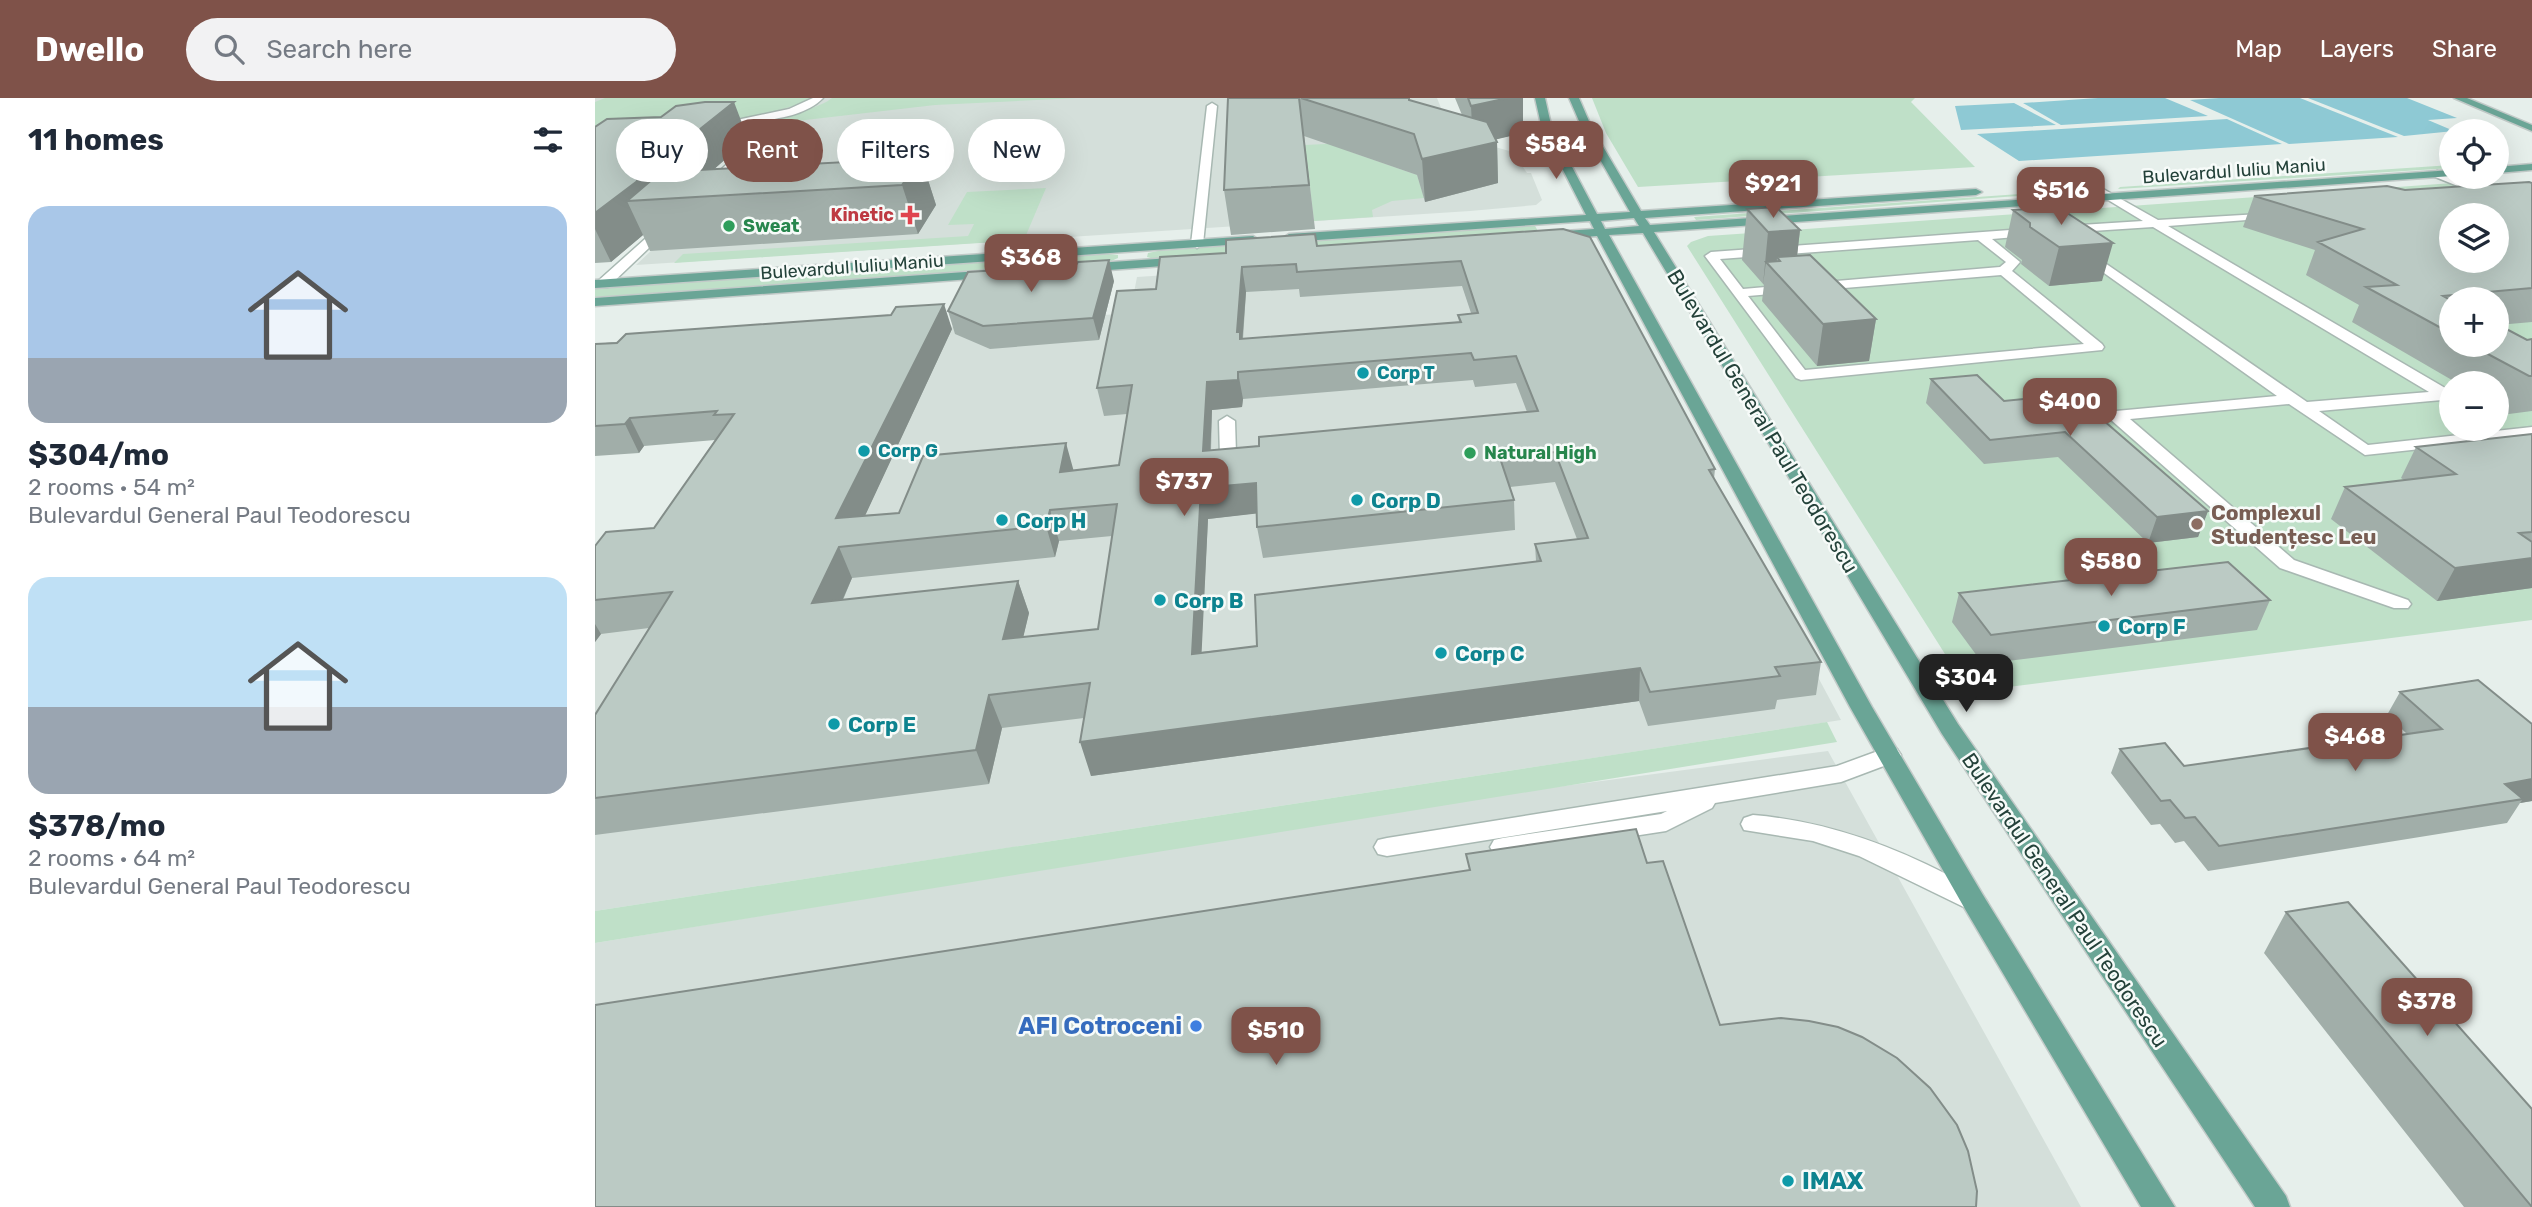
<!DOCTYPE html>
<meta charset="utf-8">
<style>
body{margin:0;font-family:Rubik,sans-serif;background:#f2f2f3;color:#1f2937;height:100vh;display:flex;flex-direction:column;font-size:26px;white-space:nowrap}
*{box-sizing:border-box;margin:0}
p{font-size:23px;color:#747a83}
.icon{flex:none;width:38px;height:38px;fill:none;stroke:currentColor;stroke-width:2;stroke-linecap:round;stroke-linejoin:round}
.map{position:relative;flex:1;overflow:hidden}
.side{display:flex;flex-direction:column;background:#fff;width:595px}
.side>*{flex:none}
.top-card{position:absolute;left:21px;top:21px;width:665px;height:63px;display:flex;gap:14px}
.fabs{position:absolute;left:1844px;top:21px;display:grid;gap:14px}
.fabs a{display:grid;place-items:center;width:70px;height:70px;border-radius:50%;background:#fff;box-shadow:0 7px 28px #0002;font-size:35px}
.price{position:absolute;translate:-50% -60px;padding:0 16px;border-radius:14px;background:#7f5249;color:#fff;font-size:23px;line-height:46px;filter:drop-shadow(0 2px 4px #0008)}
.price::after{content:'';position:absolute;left:50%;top:42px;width:21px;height:16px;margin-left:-10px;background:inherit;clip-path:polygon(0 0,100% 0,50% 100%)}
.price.selected{background:#222;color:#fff}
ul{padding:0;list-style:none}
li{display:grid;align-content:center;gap:14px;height:371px;padding:0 28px}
li span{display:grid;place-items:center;height:217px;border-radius:21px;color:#555}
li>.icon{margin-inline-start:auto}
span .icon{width:126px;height:126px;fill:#fffc;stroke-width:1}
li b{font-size:30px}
h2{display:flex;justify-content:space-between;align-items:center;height:84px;padding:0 28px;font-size:30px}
.pill{padding:0 24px;border-radius:32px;background:#fff;box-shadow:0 7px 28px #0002;font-size:24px;line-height:63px}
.pill.selected{background:#7f5249;color:#fff}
header{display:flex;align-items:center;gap:42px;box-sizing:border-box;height:98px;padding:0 35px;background:#7f5249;color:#fff}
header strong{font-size:33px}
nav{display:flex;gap:38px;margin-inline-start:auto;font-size:24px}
.search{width:490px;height:63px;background:#f2f2f3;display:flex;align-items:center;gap:18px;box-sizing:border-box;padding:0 24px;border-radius:38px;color:#747a83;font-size:26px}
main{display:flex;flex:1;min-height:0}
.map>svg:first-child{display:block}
.built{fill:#d4dfda}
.green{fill:#bfe0c8;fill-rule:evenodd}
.water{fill:#8ec9d4}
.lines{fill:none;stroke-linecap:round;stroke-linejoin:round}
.minor-casing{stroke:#a8b8b2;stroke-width:3}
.major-casing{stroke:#c2cac8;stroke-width:3}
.minor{fill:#fff;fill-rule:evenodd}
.major{fill:#6aa596;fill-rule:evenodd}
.wall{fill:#a1aea9;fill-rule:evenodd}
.shaded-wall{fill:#838d89}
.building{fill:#bbcac4;stroke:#838d89;stroke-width:2;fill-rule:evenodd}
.health-dot{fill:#e0444e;stroke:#f7fbf9;stroke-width:2.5}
.leisure-dot{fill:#2e9e5b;stroke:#f7fbf9;stroke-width:2.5}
.culture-dot{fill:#0f9aa8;stroke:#f7fbf9;stroke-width:2.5}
.education-dot{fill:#8d6e63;stroke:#f7fbf9;stroke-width:2.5}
.shop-dot{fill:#3f7fe0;stroke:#f7fbf9;stroke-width:2.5}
.labels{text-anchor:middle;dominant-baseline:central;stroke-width:5;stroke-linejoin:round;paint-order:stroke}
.far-street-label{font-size:18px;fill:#24423a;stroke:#f7fbf9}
.far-health-label{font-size:18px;font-weight:bold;fill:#be3a42;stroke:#f7fbf9;text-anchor:end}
.far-leisure-label{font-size:18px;font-weight:bold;fill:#27864d;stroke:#f7fbf9;text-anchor:start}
.far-culture-label{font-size:18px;font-weight:bold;fill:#0d838f;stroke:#f7fbf9;text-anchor:start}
.street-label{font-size:21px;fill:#24423a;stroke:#f7fbf9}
.culture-label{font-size:21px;font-weight:bold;fill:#0d838f;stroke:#f7fbf9;text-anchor:start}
.education-label{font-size:21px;font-weight:bold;fill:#785e54;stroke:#f7fbf9;text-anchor:start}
.near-shop-label{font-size:24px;font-weight:bold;fill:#366cbe;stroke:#f7fbf9;text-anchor:end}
.near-culture-label{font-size:24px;font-weight:bold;fill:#0d838f;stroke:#f7fbf9;text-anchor:start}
</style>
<header>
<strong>Dwello</strong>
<div class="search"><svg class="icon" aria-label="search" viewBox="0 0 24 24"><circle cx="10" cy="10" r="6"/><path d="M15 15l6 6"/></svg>Search here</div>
<nav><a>Map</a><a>Layers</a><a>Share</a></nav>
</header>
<main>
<section class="side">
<h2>11 homes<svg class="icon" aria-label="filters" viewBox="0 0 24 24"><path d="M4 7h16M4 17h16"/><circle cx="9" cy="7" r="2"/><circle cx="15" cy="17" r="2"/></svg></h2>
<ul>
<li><span style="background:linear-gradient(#a9c7e8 70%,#9aa5b1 0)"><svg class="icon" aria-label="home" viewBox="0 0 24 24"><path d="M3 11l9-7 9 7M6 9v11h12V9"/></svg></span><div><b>$304/mo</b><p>2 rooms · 54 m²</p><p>Bulevardul General Paul Teodorescu</p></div></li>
<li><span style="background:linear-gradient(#bfe0f5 60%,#9aa5b1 0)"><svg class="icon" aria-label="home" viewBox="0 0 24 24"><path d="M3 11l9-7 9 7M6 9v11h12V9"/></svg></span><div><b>$378/mo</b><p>2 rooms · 64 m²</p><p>Bulevardul General Paul Teodorescu</p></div></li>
</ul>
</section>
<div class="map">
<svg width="1937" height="1109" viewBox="0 0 1937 1109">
<rect width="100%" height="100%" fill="#e6efeb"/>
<path class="built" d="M0,0H842L857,37L918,54L932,75H936L947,102L941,107L875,113L41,167L191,26L134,32L0,54Z
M992,149L1246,622L0,813V536L301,233L535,215L542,179Z
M1233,653L1486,1109H0V845L908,696Z"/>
<path class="green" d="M10,0H215V3L170,16L0,43V4Z
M237,0H482L340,7L81,37C113,31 217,18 237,0Z
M997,0H1320L1316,4L1380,69L1043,89L1011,35Z
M751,45L753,53L822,77L829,100L797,103L777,112L778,119L719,123L710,47Z
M1857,67V70L1523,91L1525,89Z
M1872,84L1937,111V522L1374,594L1092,148L1096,144L1113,138ZM1857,117H1902V163H1857ZM1857,201H1902V247H1857ZM1857,285H1902V331H1857Z
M451,90L429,142L79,165L88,156L373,138L379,126L353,127L372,94Z
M1482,92L1490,93L1101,122L1099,119Z
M939,126L944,135L559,161L552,159L553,155L563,153Z
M514,156L523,157V160L514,164L0,199V190Z
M1232,624L1242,644L0,845V813Z"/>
<path class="water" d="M1503,0H1570L1613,18L1466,27L1428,5Z
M1624,0H1705L1803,39L1694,46L1595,2Z
M1713,0H1812L1862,20L1833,22L1859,33L1809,38Z
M1419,5L1461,27L1366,32L1360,8Z
M1632,21L1687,46L1424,63L1382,36Z"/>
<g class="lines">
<defs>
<path id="minor" d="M218,0H228C208,21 169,22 142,26L137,23L194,11Z
M617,5L622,8L608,146L602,150L596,146L612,8Z
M163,30L173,35V39L116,92H108V88L164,37L122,38L119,37V33Z
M1842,73L1937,111V118L1838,78L1837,76Z
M1494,83L1563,122L1682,115L1684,117L1678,120L1573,128L1857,294V306L1847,302L1724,313L1773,347L1937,329V339L1770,357L1694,306L1535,321L1699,462L1813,502L1816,506L1813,510H1799L1685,470L1515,321L1513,318L1515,315L1521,313L1682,298L1481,155L1483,152H1491L1712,304L1834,294L1558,129L1466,135V129L1470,128L1548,123L1490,88L1489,86Z
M69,124L79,126L13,189H3V183Z
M1442,130L1448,134L1446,137L1397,141L1425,164L1417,173L1507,246L1509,249L1507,252L1206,282L1201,280L1110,158L1116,154ZM1383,142L1411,164L1405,169L1148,191L1125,161ZM1406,177L1489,246L1210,272L1153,198Z
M632,318L640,323L641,356L659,357L661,361L659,365C647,367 633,369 625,359L624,323Z
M1294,649L1302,651L1306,657L1302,663L1246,684L1120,705L1117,710L1071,733L908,758L899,756L895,749L899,742L908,740L1066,716L1072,713L792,758L783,756L779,749L783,742L792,740L1242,668Z
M1158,717C1228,723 1291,745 1353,777C1366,784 1385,791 1392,804L1388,811L1379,814L1264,758L1218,743L1149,732L1146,726L1149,720Z"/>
<path id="major" d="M940,0H950L957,31L1002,116L1035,114L987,30L974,0H984L997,30L1046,113L1381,91L1387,94L1381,97L1050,120L1055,127L1857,72V78L1059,134L1363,626L1691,1098L1695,1109H1660L1347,636L1048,135L1014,137L1277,609L1388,797L1580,1109H1546L1370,811L1255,609L1002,138L955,142L949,138L955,134L999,131L995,123L694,144L688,140L694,136L991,117L947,31ZM1039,120L1044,128L1010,131L1006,123Z
M1859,0H1872L1937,27V33Z
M1937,66V72L1902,75V69Z
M658,138L664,142L662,145L0,190V182Z
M591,159L595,160V166L487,174L481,170L487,166Z
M399,172L405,176L404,179L0,208V200Z"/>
</defs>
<use href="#minor" class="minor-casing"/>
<use href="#major" class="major-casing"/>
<use href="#minor" class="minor"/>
<use href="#major" class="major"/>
</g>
<path class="wall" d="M633,0H814V2L867,17L860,0H928V35L901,41L902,44L903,85L830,104L822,77L709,38L720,131L636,137L629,92Z
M0,29L153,41L119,71L326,60L341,107L323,136L55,153L48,137L16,164L0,165Z
M1937,85V224L1903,227L1932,242L1937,241V313L1914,316L1902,309V285H1862L1757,224L1764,207L1711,177L1720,152L1648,129L1659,98L1810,92ZM1857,201H1902V247H1857Z
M1463,109L1507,183L1454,188L1426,166L1427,162L1410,149L1418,112Z
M1152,111L1205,132L1202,158L1281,221L1274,263L1222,268L1167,203L1169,187L1147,162Z
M968,131L1120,371L1119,381L1226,564L1221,597L1182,602L1180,611L1053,628L1044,603L496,678L489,620L407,630L394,686L0,737V617L54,530L6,536L0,544V448L59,430L120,342L49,348L44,355L0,358V246L296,217L357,231L270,417L304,415L479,372L524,367L532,316L509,318L502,290L561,191L631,155L722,148ZM867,188L876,215L863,217L864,224L648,241L651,194L704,191L705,199ZM878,282L880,289L921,285L932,314L664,348L616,353L617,312L647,309L648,301ZM960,384L982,441L940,446L941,463L662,548L606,554L613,421L662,415V429L668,460L920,432L919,402L915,389ZM517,438L503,531L428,539L434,515L423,483L248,502L257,480L460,459L464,443Z
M519,183L504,242L395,251L360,236L353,213Z
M1336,281L1409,303L1478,296L1613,413L1603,439L1553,445L1463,359L1389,366L1331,305Z
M1937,336V490L1842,503L1736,421L1750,389L1809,382L1806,380L1821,349Z
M1364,495L1675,502L1662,532L1388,566L1357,524Z
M1805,594L1937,626V703L1925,705L1912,725L1613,773L1589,743L1580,745L1565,726L1556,727L1516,675L1525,651L1589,668L1812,636L1792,617Z
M1691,814L1937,1109H1869L1669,855Z"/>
<path class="shaded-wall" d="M913,0H928V35L878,47L876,8Z
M139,4L153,41L88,99L32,103L48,137L16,164L0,131V115Z
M902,44L903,85L830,104L827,61Z
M326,60L341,107L323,136L307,87Z
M1205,132L1199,184L1182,159L1181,175L1171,164L1168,187L1173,134Z
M1518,145L1507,183L1454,188L1464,149Z
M514,162L519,183L504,242L498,220Z
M647,169L651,194L647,246L642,234Z
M349,206L357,231L256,448L241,420Z
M1281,221L1274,263L1222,268L1228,226Z
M643,274L648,301L647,309L617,312L614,383L608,353L612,284Z
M35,320L49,348L44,355L30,326Z
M471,345L479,374H465Z
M661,385L666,415L613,421L605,588L597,556L606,390Z
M455,412L464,443L460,459L451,428Z
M1613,413L1603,439L1553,445L1562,419Z
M244,449L257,480L232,537L217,505Z
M1937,460V490L1842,503L1860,470Z
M423,483L434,515L420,574L408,541Z
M0,526L6,536L0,544Z
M1045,570L1044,603L496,678L485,644Z
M394,597L407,630L394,686L381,652Z
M1937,681V703L1925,705L1928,701L1910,686Z"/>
<path class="building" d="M633,0H704L714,87L629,92Z
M706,0H814V2L892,24L902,44L827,61L819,36Z
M873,0H913L876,8Z
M110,4H139L41,82L45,81L0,115V29L12,21L66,19L81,8Z
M326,60L307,87L32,103L66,74Z
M1934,84L1937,85V190L1848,198L1857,203V236L1771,189L1802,187L1723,144L1768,131L1659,98L1792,88L1810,92ZM1857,117H1902V163H1857Z
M1181,109L1205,132L1173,134L1152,111Z
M1463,109L1518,145L1464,149L1435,129V125L1418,112Z
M968,131L995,139L1120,371L1114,372L1226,564L1180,569L1185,578L1055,594L1045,570L485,644L495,585L394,597L381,652L0,700V617L77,494L0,502V448L11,434L59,430L139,316L119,317L122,313L35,320L30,326L0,328V246L22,245L31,236L296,217L301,209L349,206L241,420L304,415L328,358L471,345L465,374L524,367L537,287L502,290L522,193L561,191L565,159L631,155V142L720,136L722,148ZM866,163L883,215L863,217L866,224L645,241V234H642L647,169L701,166L702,174ZM876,255L879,262L921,258L943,313L664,339V348L608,353L612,284L643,282V274ZM960,354L993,440L940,446L946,463L660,497L662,548L597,556L606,390L661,385L662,429L919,402L905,360ZM522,406L503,531L408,541L423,483L217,505L244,449L451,428L455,412Z
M1215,157L1281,221L1228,226L1171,164L1185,163L1182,159Z
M514,162L498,220L388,228L353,213L373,174L481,167L483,164Z
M1902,226L1932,242L1937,241V278H1934L1876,247H1902Z
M1382,277L1409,303L1478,296L1613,413L1562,419L1470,334L1395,342L1336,281Z
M1937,336V434L1924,435L1937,444V460L1860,470L1750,389L1861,376L1821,349Z
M1633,464L1675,502L1396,537L1364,495Z
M1883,582L1937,626V681L1910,686L1928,701L1624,748L1600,719L1590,720L1575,702L1566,703L1525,651L1570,645L1589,668L1847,631L1805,594Z
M1041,731L1052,765L1068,763L1125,927L1186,920L1214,923L1243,929L1267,939L1302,960L1335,990L1362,1027L1373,1053L1382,1093L1381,1109H0V907L875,772L871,756Z
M1753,804L1937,1011V1109L1691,814Z"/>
<path class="health-dot" d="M311.5 106.5h7v7h7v7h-7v7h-7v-7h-7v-7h7z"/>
<g class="leisure-dot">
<circle cx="134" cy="128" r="7"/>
<circle cx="875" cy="355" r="7"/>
</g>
<g class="culture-dot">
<circle cx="768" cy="275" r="7"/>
<circle cx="269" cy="353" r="7"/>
<circle cx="762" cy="402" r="7"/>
<circle cx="407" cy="422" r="7"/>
<circle cx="565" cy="502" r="7"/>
<circle cx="1509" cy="528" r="7"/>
<circle cx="846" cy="555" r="7"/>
<circle cx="239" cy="626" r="7"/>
<circle cx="1193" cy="1083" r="7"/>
</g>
<circle class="education-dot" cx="1602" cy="426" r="7"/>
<circle class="shop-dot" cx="601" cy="928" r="7"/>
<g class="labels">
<g class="far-street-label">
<text transform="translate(1639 73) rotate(-4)">Bulevardul Iuliu Maniu</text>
<text transform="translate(257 169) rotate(-4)">Bulevardul Iuliu Maniu</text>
</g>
<g class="far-health-label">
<text x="299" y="117">Kinetic</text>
</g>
<g class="far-leisure-label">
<text x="148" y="128">Sweat</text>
<text x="889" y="355">Natural High</text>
</g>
<g class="far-culture-label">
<text x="782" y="275">Corp T</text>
<text x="283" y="353">Corp G</text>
</g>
<g class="street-label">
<text transform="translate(1168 323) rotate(59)">Bulevardul General Paul Teodorescu</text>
<text transform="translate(1470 802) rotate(56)">Bulevardul General Paul Teodorescu</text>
</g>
<g class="culture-label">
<text x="776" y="402">Corp D</text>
<text x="421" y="422">Corp H</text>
<text x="579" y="502">Corp B</text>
<text x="1523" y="528">Corp F</text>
<text x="860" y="555">Corp C</text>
<text x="253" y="626">Corp E</text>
</g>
<g class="education-label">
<text x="1616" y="414">Complexul<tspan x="1616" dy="24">Studențesc Leu</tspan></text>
</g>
<g class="near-shop-label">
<text x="587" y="928">AFI Cotroceni</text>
</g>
<g class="near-culture-label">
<text x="1207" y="1083">IMAX</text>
</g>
</g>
</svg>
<div class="fabs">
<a><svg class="icon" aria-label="locate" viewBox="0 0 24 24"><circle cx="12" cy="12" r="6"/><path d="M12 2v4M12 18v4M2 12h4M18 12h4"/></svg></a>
<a><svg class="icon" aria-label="layers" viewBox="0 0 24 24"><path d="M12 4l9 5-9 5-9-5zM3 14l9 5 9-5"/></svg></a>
<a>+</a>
<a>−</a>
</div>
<b class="price" style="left:961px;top:83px">$584</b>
<b class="price" style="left:1178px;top:122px">$921</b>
<b class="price" style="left:1466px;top:129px">$516</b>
<b class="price" style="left:436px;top:196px">$368</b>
<b class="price" style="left:1475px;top:340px">$400</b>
<b class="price" style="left:589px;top:420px">$737</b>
<b class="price" style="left:1516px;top:500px">$580</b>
<b class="price selected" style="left:1371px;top:616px">$304</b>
<b class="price" style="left:1760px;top:675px">$468</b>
<b class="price" style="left:1832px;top:940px">$378</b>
<b class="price" style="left:681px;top:969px">$510</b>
<div class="top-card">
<a class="pill">Buy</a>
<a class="pill selected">Rent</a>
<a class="pill">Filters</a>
<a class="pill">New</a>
</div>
</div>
</main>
